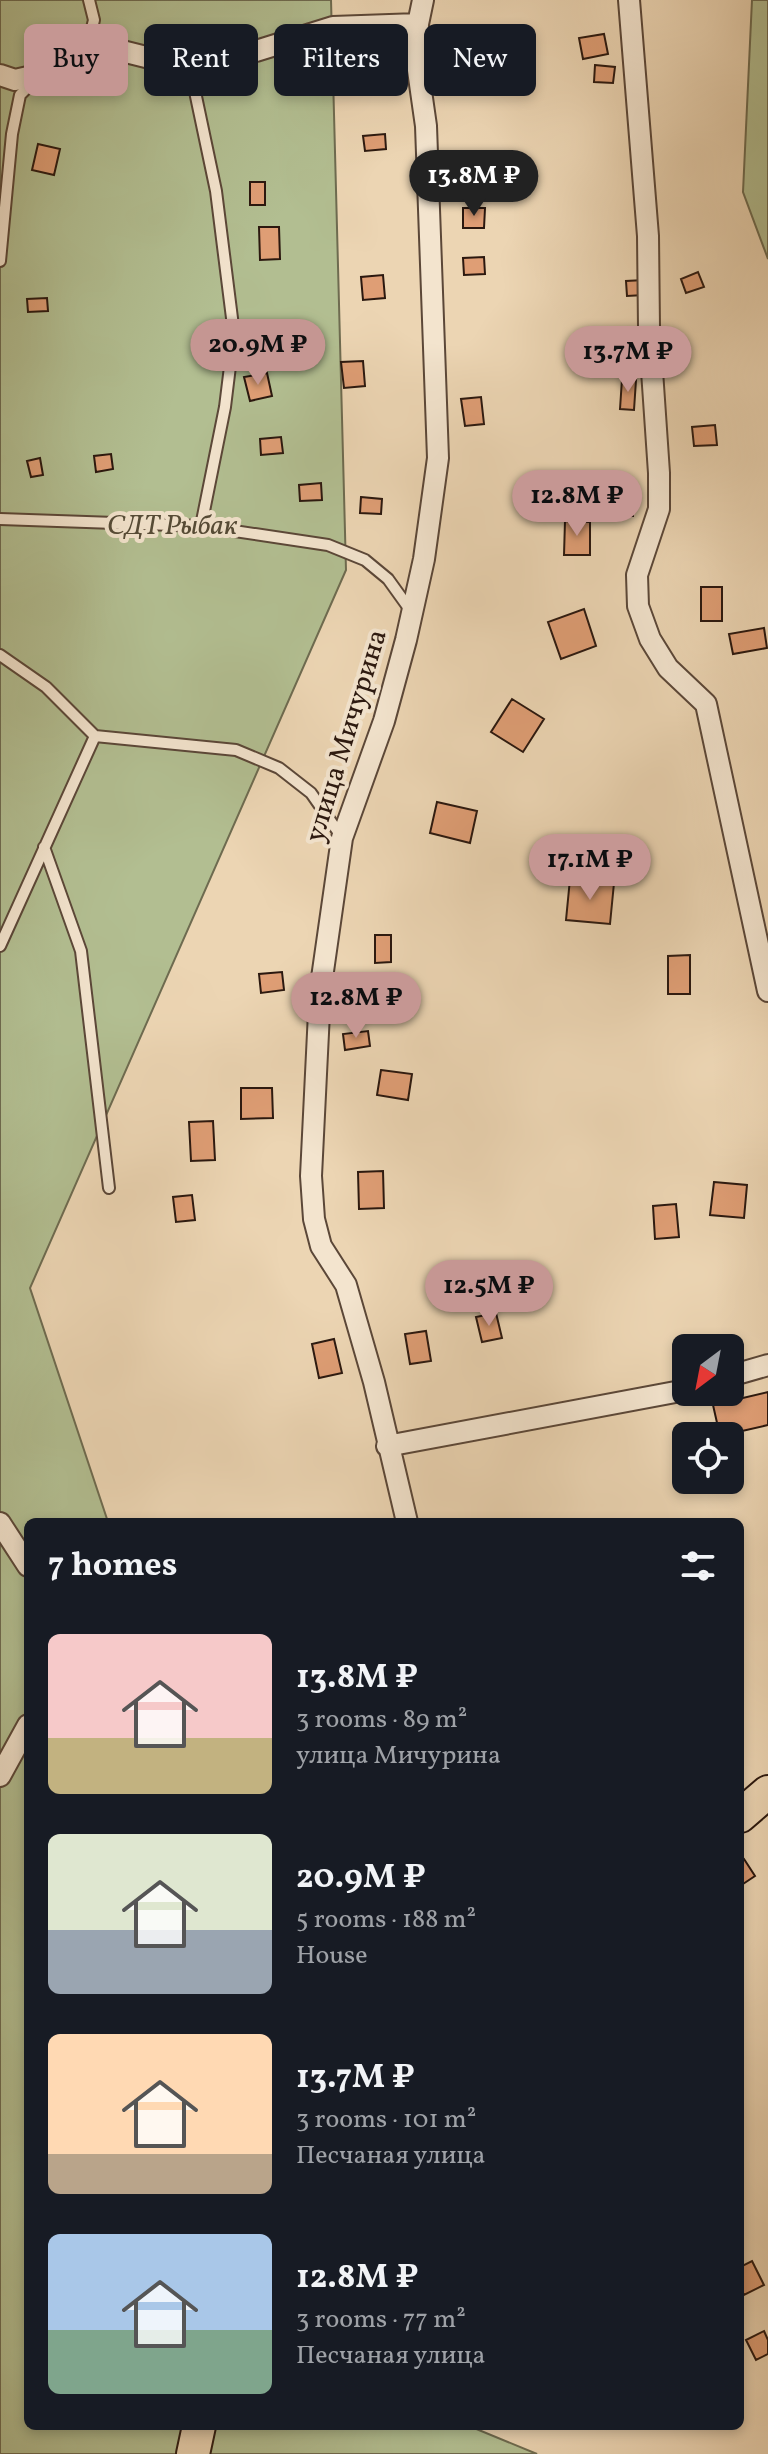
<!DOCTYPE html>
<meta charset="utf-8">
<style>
body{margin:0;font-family:Vollkorn,serif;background:#20242c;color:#f1f3f6;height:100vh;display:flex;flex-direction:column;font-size:30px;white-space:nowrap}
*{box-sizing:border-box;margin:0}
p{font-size:26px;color:#9ea1a6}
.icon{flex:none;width:44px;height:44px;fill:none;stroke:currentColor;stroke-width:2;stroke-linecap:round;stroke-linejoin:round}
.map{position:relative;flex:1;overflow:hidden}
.details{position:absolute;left:24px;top:1518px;width:720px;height:912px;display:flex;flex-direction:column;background:#171b24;border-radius:12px;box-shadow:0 4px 12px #0003}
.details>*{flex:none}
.hud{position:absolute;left:24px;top:24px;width:720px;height:72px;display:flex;gap:16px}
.needle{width:52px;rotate:212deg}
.buttons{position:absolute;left:672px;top:1334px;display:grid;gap:16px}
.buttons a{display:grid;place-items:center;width:72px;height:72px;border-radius:12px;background:#171b24;box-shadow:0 4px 12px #0003;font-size:40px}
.price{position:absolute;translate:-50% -68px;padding:0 18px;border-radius:28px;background:#c59692;color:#111;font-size:26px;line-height:52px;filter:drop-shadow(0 2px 4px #0008)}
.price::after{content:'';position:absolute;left:50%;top:48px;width:24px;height:18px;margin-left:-12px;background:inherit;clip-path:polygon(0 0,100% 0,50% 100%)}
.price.active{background:#222;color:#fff}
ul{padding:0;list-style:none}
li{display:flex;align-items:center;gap:24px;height:200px;padding:0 24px}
li span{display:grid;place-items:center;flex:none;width:224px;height:160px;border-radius:12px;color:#555}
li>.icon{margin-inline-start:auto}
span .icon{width:96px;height:96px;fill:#fffc;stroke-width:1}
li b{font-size:34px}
h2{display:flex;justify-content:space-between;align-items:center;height:96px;padding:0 24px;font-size:34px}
.pill{padding:0 28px;border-radius:12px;background:#171b24;box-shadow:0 4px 12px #0003;font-size:28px;line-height:72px}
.pill.active{background:#c59692;color:#111}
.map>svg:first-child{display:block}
.green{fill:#b2be91;stroke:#6e6b50;stroke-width:2}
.building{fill:#df9e75;stroke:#2b180f;stroke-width:2}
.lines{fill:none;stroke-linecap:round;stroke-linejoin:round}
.service-casing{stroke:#5b4738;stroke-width:14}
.minor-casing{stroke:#5b4738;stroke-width:24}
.primary-casing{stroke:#2b180f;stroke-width:36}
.service{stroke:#f3e4ce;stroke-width:10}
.minor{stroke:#f3e4ce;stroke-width:20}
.primary{stroke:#ecd5b3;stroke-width:32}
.labels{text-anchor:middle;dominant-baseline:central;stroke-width:8;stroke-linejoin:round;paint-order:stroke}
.park-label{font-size:28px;font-style:italic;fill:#544a36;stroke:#f3e4ce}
.street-label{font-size:28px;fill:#2b180f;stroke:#f3e4ce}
</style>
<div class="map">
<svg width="768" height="2454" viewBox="0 0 768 2454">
<rect width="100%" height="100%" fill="#ecd5b3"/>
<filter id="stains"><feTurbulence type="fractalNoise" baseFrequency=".0025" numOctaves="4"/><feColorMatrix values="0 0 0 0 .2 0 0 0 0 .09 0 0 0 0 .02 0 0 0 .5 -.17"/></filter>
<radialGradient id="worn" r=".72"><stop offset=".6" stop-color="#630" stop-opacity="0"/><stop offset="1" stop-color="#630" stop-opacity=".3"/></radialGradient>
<path class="green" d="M0,0H331L346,570L30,1288L108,1522H28V2426H461L474,2428L537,2454H0Z
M752,0H768V259L743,192Z"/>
<path class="building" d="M604,34L608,54L583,59L579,38Z
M480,44L481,56L462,57L461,45Z
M595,65L615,67L613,83L594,82Z
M385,134L386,149L365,151L363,136Z
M38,144L60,149L54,175L32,170Z
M250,182H265V205H250Z
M463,208H485L484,228H463Z
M259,227H279L280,259L260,260Z
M484,257L485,274L464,275L463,258Z
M698,272L704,287L686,293L681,279Z
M383,275L385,298L363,300L361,277Z
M644,280V295L627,296L626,281Z
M47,298L48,311L28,312L27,299Z
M618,350H642V372H618Z
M363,361L365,386L344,388L341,362Z
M267,373L272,396L250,401L244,377Z
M622,379L636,380L634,410L620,409Z
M481,397L484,424L465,426L461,399Z
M715,425L717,445L694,446L692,427Z
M281,437L283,453L261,455L260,439Z
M111,454L113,469L96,472L94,456Z
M40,458L43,475L31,477L27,461Z
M321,483L322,500L300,501L299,485Z
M539,489H558L557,513H538Z
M610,491H633V516H610Z
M361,497L382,499L381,514L360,513Z
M565,521L590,522V555H564Z
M701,587H722V621H701Z
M584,609L596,646L561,659L548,622Z
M764,628L767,648L733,654L729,634Z
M512,699L544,719L523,752L491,732Z
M437,802L477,811L470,843L430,833Z
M570,879L614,883L610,924L566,920Z
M375,935H391V962L375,963Z
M690,955V994H668V956Z
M282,972L284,990L261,993L259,974Z
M368,1031L370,1046L345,1050L343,1034Z
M381,1070L412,1074L408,1100L377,1095Z
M241,1088H272L273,1118L241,1119Z
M213,1121L215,1160L191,1161L189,1122Z
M383,1171L384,1208L359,1209L358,1172Z
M714,1182L747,1185L744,1218L710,1215Z
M192,1195L195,1220L176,1222L173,1197Z
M676,1204L679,1237L655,1239L653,1206Z
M496,1313L502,1338L482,1342L476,1317Z
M426,1331L431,1361L410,1364L405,1334Z
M334,1339L342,1373L319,1378L312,1344Z
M768,1392V1425L720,1436L713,1405Z
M744,1859L755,1876L740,1886V1861Z
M752,2261L764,2285L744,2295L740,2287V2267Z
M764,2331L768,2340V2354L756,2360L746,2340Z"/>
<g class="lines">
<defs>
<path id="service" d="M87,48L94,20L89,0
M190,68L216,191L234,334L225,407L201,526
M0,261L12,134L20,95L36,79
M0,519L201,526L328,545L365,560L388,579L411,611
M0,655L46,687L95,736
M44,847L81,951L109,1188
M0,946L95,736L236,750L279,768L311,793L341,836"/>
<path id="minor" d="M629,0L648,236L649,327L659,473V509L637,575L638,606L650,639L668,668L706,704L768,991
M0,75L15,80L41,74L87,48L102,46L190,68L256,51L333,27L418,24
M730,1376L768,1365
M387,1446L686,1390
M407,1522L374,1382L346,1285L321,1246L314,1219L311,1176L320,992L342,838L384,721L406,640L424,559L438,458L426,126L417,63L418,24L423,0
M0,1523L28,1566
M0,1776L28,1725"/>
<path id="primary" d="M740,1816L768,1792
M193,2454L199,2426"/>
</defs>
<use href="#service" class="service-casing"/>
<use href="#minor" class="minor-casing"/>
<use href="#primary" class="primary-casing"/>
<use href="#service" class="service"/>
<use href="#minor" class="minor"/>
<use href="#primary" class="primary"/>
</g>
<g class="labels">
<g class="park-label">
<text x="172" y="526">СДТ Рыбак</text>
</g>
<g class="street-label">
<text transform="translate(347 736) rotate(-73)">улица Мичурина</text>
</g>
</g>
<rect width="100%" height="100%" filter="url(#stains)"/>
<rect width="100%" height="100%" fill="url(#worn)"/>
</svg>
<div class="buttons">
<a><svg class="needle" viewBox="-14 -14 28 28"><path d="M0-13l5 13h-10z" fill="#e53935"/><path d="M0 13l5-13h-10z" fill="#9ea1a6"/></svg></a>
<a><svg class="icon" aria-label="locate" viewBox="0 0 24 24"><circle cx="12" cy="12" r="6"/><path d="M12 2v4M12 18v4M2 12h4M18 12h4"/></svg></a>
</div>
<b class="price active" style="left:474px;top:218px">13.8M ₽</b>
<b class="price" style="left:258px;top:387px">20.9M ₽</b>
<b class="price" style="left:628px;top:394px">13.7M ₽</b>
<b class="price" style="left:577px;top:538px">12.8M ₽</b>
<b class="price" style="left:590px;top:902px">17.1M ₽</b>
<b class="price" style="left:356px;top:1040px">12.8M ₽</b>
<b class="price" style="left:489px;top:1328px">12.5M ₽</b>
<div class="hud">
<a class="pill active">Buy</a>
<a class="pill">Rent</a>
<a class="pill">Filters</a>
<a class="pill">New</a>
</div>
<section class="details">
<h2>7 homes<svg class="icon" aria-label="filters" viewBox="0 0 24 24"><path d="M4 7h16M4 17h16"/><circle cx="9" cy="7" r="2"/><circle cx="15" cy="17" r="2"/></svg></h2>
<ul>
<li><span style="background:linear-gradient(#f6c9c9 65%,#c2b280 0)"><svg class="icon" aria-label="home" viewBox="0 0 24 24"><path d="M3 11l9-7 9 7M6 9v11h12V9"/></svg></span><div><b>13.8M ₽</b><p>3 rooms · 89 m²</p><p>улица Мичурина</p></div></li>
<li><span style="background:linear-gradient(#dfe7d0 60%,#9aa5b1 0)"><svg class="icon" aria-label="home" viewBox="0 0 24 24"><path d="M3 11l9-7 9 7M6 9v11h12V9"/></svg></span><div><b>20.9M ₽</b><p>5 rooms · 188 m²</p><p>House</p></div></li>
<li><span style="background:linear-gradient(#ffd9b3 75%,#b9a48a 0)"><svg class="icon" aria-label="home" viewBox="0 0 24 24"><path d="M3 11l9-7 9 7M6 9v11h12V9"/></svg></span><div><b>13.7M ₽</b><p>3 rooms · 101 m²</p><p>Песчаная улица</p></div></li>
<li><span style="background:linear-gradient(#a9c7e8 60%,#7fa58c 0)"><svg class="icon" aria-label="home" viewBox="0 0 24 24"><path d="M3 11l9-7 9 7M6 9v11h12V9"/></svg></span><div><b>12.8M ₽</b><p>3 rooms · 77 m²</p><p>Песчаная улица</p></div></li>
</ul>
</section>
</div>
